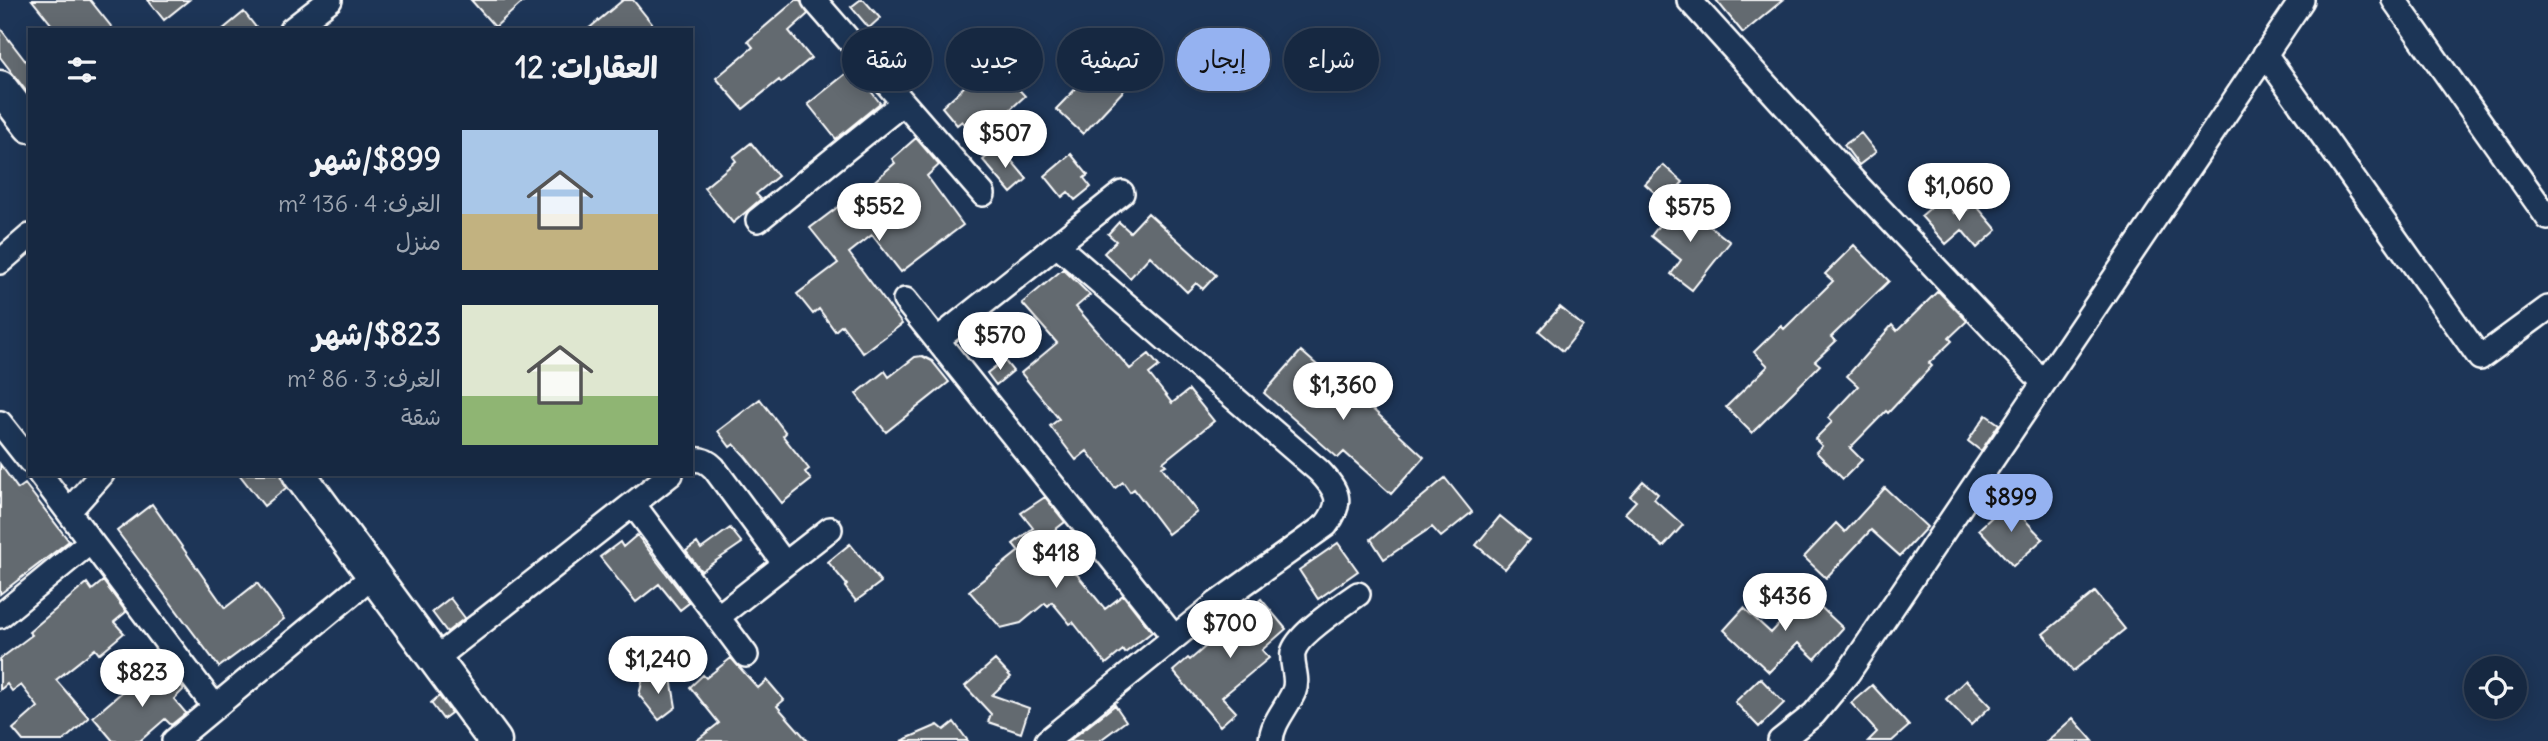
<!DOCTYPE html>
<html lang="ar">
<meta charset="utf-8">
<style>
body{margin:0;font-family:Delius,"Playpen Sans Arabic",sans-serif;background:#23344c;color:#f1f3f6;direction:rtl;height:100vh;display:flex;flex-direction:column;font-size:26px;white-space:nowrap}
*{box-sizing:border-box;margin:0}
p{font-size:23px;color:#9ea6b1}
.icon{flex:none;width:38px;height:38px;fill:none;stroke:currentColor;stroke-width:2;stroke-linecap:round;stroke-linejoin:round}
.map{position:relative;flex:1;overflow:hidden;direction:ltr}
.details{position:absolute;left:28px;top:28px;width:665px;height:448px;display:flex;flex-direction:column;background:#162841;border-radius:0px;box-shadow:0 4px 18px #0003,0 0 0 2px #35445a;direction:rtl}
.details>*{flex:none}
.banner{position:absolute;left:714px;top:28px;width:665px;height:63px;direction:rtl;display:flex;gap:14px}
.controls{position:absolute;left:2464px;top:656px;display:grid;gap:14px}
.controls a{display:grid;place-items:center;width:63px;height:63px;border-radius:50%;background:#162841;box-shadow:0 4px 18px #0003,0 0 0 2px #35445a;font-size:35px}
.price{position:absolute;translate:-50% -60px;padding:0 16px;border-radius:24px;background:#fff;color:#222;font-size:23px;line-height:46px;filter:drop-shadow(0 2px 4px #0008)}
.price::after{content:'';position:absolute;left:50%;top:42px;width:21px;height:16px;margin-left:-10px;background:inherit;clip-path:polygon(0 0,100% 0,50% 100%)}
.price.selected{background:#95b2f1;color:#111}
ul{padding:0;list-style:none}
li{display:flex;align-items:center;gap:21px;height:175px;padding:0 35px}
li span{display:grid;place-items:center;flex:none;width:196px;height:140px;border-radius:0px;color:#555}
li>.icon{margin-inline-start:auto}
span .icon{width:84px;height:84px;fill:#fffc;stroke-width:1}
li b{font-size:30px}
h2{display:flex;justify-content:space-between;align-items:center;height:84px;padding:0 35px;font-size:30px}
.tag{padding:0 24px;border-radius:32px;background:#162841;box-shadow:0 4px 18px #0003,0 0 0 2px #35445a;font-size:24px;line-height:63px}
.tag.selected{background:#95b2f1;color:#111}
.map>svg:first-child{display:block}
.building{fill:#636a6f;stroke:#fff;stroke-width:2}
.lines{fill:none;stroke-linecap:round;stroke-linejoin:round}
.minor-casing{stroke:#fff;stroke-width:28}
.secondary-casing{stroke:#fff;stroke-width:37}
.minor{stroke:#1d3557;stroke-width:23}
.secondary{stroke:#1d3557;stroke-width:32}
</style>
<div class="map">
<svg width="2548" height="741" viewBox="0 0 2548 741">
<rect width="100%" height="100%" fill="#1d3557"/>
<filter id="ink" filterUnits="userSpaceOnUse"><feTurbulence type="fractalNoise" baseFrequency=".0143" numOctaves="2"/><feDisplacementMap in="SourceGraphic" scale="14" xChannelSelector="R" yChannelSelector="G"/><feConvolveMatrix kernelMatrix="1 2 1 2 8 2 1 2 1" color-interpolation-filters="sRGB"/></filter>
<g filter="url(#ink)">
<path class="building" d="M32,0H90L114,30H56Z
M148,0H189L164,20Z
M471,0H525L495,27Z
M623,0H633L657,30H587Z
M796,0H800L808,14L789,31L811,58L781,83L779,80L743,109L716,78L753,47L748,41Z
M860,0H864L880,18L869,28L851,7Z
M1716,0H1783L1743,33Z
M244,12L258,30H222Z
M0,28L30,67V96L0,57Z
M1125,59L1140,73L1083,134L1056,109L1092,72L1103,82Z
M997,66L1025,96L978,139L962,121L957,125L942,107L978,74L982,79Z
M853,68L880,103L836,139L808,104Z
M1861,133L1876,152L1859,165L1844,145Z
M916,138L939,165L927,176L963,225L901,272L872,235L849,253L902,324L863,353L842,325L835,331L819,309L813,314L797,294L838,263L810,228L859,191L861,193L895,163L892,159Z
M751,143L778,176L756,194L761,199L733,223L704,188L736,161L733,157Z
M999,146L1027,179L1011,193L983,160Z
M1071,154L1088,175L1084,178L1091,187L1075,200L1068,192L1062,197L1045,176Z
M1663,165L1683,182L1665,202L1645,184Z
M1942,198L1954,213L1963,206L1967,210L1975,204L1997,230L1977,248L1962,230L1946,244L1921,216Z
M1678,201L1730,242L1692,290L1671,274L1681,260L1651,236Z
M1148,213L1216,275L1203,289L1196,283L1187,292L1150,256L1130,278L1104,253L1116,241L1108,234L1119,222L1130,232Z
M1854,245L1889,281L1831,337L1836,341L1815,361L1820,365L1752,433L1726,407L1768,366L1754,352L1781,326L1784,329L1833,281L1825,274Z
M1063,269L1090,295L1076,307L1130,369L1149,354L1159,366L1149,374L1172,403L1189,390L1214,421L1163,462L1166,465L1162,467L1197,512L1168,534L1134,489L1130,492L1123,482L1115,488L1087,451L1076,460L1050,426L1059,419L1021,373L1057,343L1022,303Z
M1938,291L1967,321L1949,338L1952,341L1929,363L1932,366L1888,413L1886,411L1850,448L1862,460L1843,479L1816,452L1822,446L1815,439L1832,422L1828,418L1858,386L1847,376L1892,325L1897,331Z
M1560,307L1583,326L1563,351L1539,331Z
M1301,351L1349,393L1352,390L1424,457L1391,494L1344,452L1338,458L1264,393Z
M922,356L932,361L949,382L886,432L856,394L885,371L889,377L915,357Z
M1004,360L1013,371L996,385L987,373Z
M760,399L786,433L783,436L809,469L805,472L811,480L782,503L744,455L734,444L730,447L718,431Z
M1986,415L1999,424L1981,451L1968,441Z
M0,464L18,489L25,484L69,541L0,594Z
M239,474H281L286,488L264,506Z
M1445,478L1472,512L1441,537L1432,527L1384,559L1371,539Z
M1643,481L1658,494L1654,499L1683,525L1663,547L1625,513L1636,501L1630,496Z
M1885,488L1927,527L1900,556L1871,530L1826,578L1804,557L1836,523L1845,532Z
M1045,497L1065,522L1051,533L1072,557L1066,561L1105,609L1123,595L1152,632L1125,653L1123,650L1106,664L1073,622L1070,624L1052,602L1048,606L1045,603L1021,623L1001,628L969,591L1019,551L1013,544L1033,528L1021,513Z
M2008,502L2043,539L2013,566L1979,529Z
M152,504L225,608L257,583L284,619L219,667L117,531Z
M1500,516L1529,540L1505,569L1476,545Z
M730,528L742,543L701,571L686,551L697,543L701,549Z
M637,535L689,603L680,610L659,584L636,602L600,557L620,542L623,547Z
M1338,543L1358,571L1318,599L1299,570Z
M850,544L881,582L856,601L845,587L847,585L828,562Z
M103,581L126,612L114,622L124,633L99,654L95,649L56,680L89,718L63,741H23L13,729L38,707L21,685L12,691L7,684L0,690V659L32,635L29,632L87,583L92,590Z
M2095,592L2125,629L2073,671L2043,634Z
M1807,594L1843,628L1815,659L1798,643L1769,672L1724,630L1744,608L1771,633Z
M450,598L465,618L447,632L432,612Z
M1261,599L1286,629L1262,650L1269,658L1222,697L1236,712L1220,726L1173,671L1188,658L1190,660Z
M731,658L758,688L767,680L784,700L777,706L808,741H696L719,723L690,687L703,675L706,678Z
M995,660L1011,677L992,695L1029,708L1021,733L988,722L991,714L965,686Z
M169,671L184,689L174,699L186,713L171,725L165,719L140,741H113L93,717L128,687L131,691L152,672L159,680Z
M643,678H671L676,707L659,720L639,695Z
M1760,678L1784,703L1759,727L1735,702Z
M1966,680L1991,706L1971,725L1946,699Z
M1872,685L1909,726L1892,741H1868L1877,732L1851,703Z
M439,696L451,713L443,719L431,703Z
M1115,705L1126,721L1099,741H1069Z
M2073,718L2093,741H2047Z
M954,722L968,741H901L938,725L944,730Z"/>
<g class="lines">
<defs>
<path id="minor" d="M814,0L983,194
M1689,0L1846,173L2043,382
M2394,0L2548,218
M291,30L330,0
M2265,54L2480,358L2548,308
M758,220L903,103
M0,262L30,236
M905,300L1174,637
M937,340L1122,193
M0,423L30,461
M691,460C701,458 707,461 714,468L785,564L719,616
M40,474L215,707
M633,504L746,655
M69,511L102,474
M785,564L830,529
M0,616L90,542
M434,660L671,474
M174,741L373,576
M1047,741L1217,603L1326,525C1344,502 1338,491 1319,471L1058,246
M1271,741C1272,722 1287,708 1294,691C1299,678 1291,666 1293,653C1296,635 1343,605 1358,594
M1780,741L1814,714L1848,673L2302,0"/>
<path id="secondary" d="M0,87L30,126
M299,474L495,741"/>
</defs>
<use href="#minor" class="minor-casing"/>
<use href="#secondary" class="secondary-casing"/>
<use href="#minor" class="minor"/>
<use href="#secondary" class="secondary"/>
</g>
</g>
</svg>
<div class="controls">
<a><svg class="icon" aria-label="locate" viewBox="0 0 24 24"><circle cx="12" cy="12" r="6"/><path d="M12 2v4M12 18v4M2 12h4M18 12h4"/></svg></a>
</div>
<b class="price" style="left:1005px;top:170px">$507</b>
<b class="price" style="left:1959px;top:223px">$1,060</b>
<b class="price" style="left:879px;top:243px">$552</b>
<b class="price" style="left:1690px;top:244px">$575</b>
<b class="price" style="left:1000px;top:372px">$570</b>
<b class="price" style="left:1343px;top:422px">$1,360</b>
<b class="price selected" style="left:2011px;top:534px">$899</b>
<b class="price" style="left:1056px;top:590px">$418</b>
<b class="price" style="left:1785px;top:633px">$436</b>
<b class="price" style="left:1230px;top:660px">$700</b>
<b class="price" style="left:658px;top:696px">$1,240</b>
<b class="price" style="left:142px;top:709px">$823</b>
<div class="banner">
<a class="tag">شراء</a>
<a class="tag selected">إيجار</a>
<a class="tag">تصفية</a>
<a class="tag">جديد</a>
<a class="tag">شقة</a>
</div>
<section class="details">
<h2>العقارات: 12<svg class="icon" aria-label="filters" viewBox="0 0 24 24"><path d="M4 7h16M4 17h16"/><circle cx="9" cy="7" r="2"/><circle cx="15" cy="17" r="2"/></svg></h2>
<ul>
<li><span style="background:linear-gradient(#a9c7e8 60%,#c2b280 0)"><svg class="icon" aria-label="home" viewBox="0 0 24 24"><path d="M3 11l9-7 9 7M6 9v11h12V9"/></svg></span><div><b>$899/شهر</b><p>الغرف: 4 · 136 m²</p><p>منزل</p></div></li>
<li><span style="background:linear-gradient(#dfe7d0 65%,#8fb573 0)"><svg class="icon" aria-label="home" viewBox="0 0 24 24"><path d="M3 11l9-7 9 7M6 9v11h12V9"/></svg></span><div><b>$823/شهر</b><p>الغرف: 3 · 86 m²</p><p>شقة</p></div></li>
</ul>
</section>
</div>
